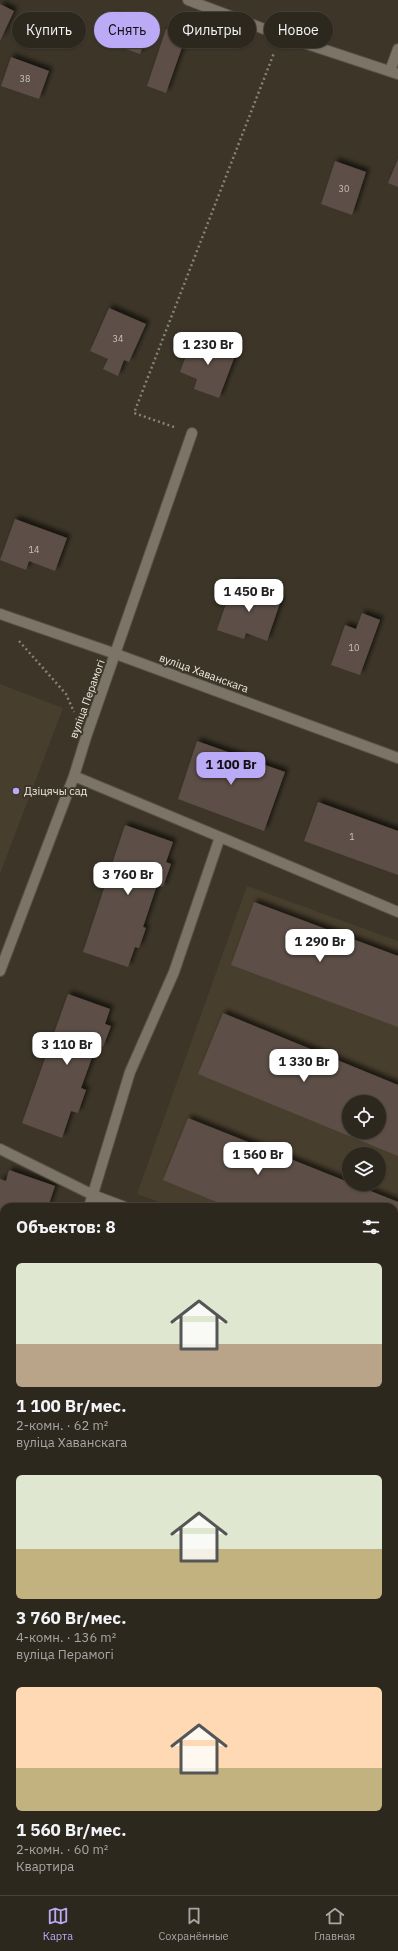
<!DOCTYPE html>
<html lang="ru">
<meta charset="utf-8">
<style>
body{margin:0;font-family:"IBM Plex Sans",sans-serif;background:#353027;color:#f1f3f6;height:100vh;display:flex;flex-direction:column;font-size:15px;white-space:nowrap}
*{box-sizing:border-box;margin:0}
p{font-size:13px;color:#a7a6a4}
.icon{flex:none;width:22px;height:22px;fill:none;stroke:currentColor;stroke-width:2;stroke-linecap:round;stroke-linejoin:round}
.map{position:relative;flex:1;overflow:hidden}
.side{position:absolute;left:0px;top:1203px;width:398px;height:692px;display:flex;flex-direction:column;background:#2d281e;border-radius:12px 12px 0 0;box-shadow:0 1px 3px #0004,0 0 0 1px #48443c}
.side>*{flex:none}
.hud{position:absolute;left:12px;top:12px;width:374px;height:36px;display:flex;gap:8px}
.controls{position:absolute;left:342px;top:1095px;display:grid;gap:8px}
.controls a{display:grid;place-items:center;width:44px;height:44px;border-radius:50%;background:#2d281e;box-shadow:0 1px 3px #0004,0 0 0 1px #48443c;font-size:20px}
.price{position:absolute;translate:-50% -34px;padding:0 9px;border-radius:8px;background:#fff;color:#222;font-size:13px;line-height:26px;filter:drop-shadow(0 1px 2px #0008)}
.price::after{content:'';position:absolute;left:50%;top:24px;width:12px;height:9px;margin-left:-6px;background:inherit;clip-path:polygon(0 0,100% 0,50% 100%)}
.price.active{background:#bbaaf6;color:#111}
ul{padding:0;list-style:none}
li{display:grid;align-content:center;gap:8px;height:212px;padding:0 16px}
li span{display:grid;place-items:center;height:124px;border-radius:6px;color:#555}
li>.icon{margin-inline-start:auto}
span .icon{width:72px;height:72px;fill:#fffc;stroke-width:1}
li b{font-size:17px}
h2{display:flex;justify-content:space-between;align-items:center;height:48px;padding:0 16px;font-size:17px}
.tag{padding:0 14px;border-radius:18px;background:#2d281e;box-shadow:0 1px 3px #0004,0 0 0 1px #48443c;font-size:14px;line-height:36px}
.tag.active{background:#bbaaf6;color:#111}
.dock{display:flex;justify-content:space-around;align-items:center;height:56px;border-top:1px solid #48443c;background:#2d281e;font-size:11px;color:#a7a6a4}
.dock a{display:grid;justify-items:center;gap:2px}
.dock .active{color:#bbaaf6}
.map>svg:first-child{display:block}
.built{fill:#483e2d;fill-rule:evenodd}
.green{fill:#723230}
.building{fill:#5d4f46;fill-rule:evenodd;filter:url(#shadow)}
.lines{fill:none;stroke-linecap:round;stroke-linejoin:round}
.minor-casing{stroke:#585247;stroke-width:12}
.path{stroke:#888378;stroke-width:2.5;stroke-dasharray:2 3;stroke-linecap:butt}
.minor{stroke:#7c7466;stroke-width:10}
.poi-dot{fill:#bbaaf6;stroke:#3c3528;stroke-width:1.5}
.labels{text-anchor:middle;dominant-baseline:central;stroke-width:4;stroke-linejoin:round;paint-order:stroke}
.number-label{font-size:9px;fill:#cac3bb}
.street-label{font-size:11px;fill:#eeeae2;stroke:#3c3528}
.poi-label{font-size:11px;fill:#eeeae2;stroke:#3c3528;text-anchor:start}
</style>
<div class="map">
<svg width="398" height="1895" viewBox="0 0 398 1895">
<defs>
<filter id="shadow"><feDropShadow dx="3.5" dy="-3.5" stdDeviation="2" flood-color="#0009"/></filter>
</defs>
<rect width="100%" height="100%" fill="#3c3528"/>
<path class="built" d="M0,684L63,708L0,874Z
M247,886L398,941V1288L394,1287V1207H173L137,1194ZM349,1102H379V1132H349ZM349,1154H379V1184H349Z"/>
<path class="green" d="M398,1778V1895H348L349,1891H394V1782Z"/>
<path class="building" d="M0,4L14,11L0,41Z
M112,15L149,28L140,54L103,41Z
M166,29L186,36L166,93L147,86Z
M11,57L49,71L39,99L1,86Z
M398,159V187L388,183Z
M335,161L366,172L352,215L321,204Z
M109,308L146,324L129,362L124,360L118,376L103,369L108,359L90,351Z
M193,337L236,353L219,398L194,389L197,379L180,372Z
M15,519L67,538L55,571L29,561L26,570L0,560Z
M233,583L281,600L267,641L246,633L244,639L217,630Z
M362,613L380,620L360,675L331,665L345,625L356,629Z
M197,741L285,772L264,831L178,799Z
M318,802L398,831V875L304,841Z
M125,825L173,842L166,862L171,864L163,887L157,885L143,927L146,928L139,948L135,947L128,967L83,952Z
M254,902L398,956V1027L231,965Z
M68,994L110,1009L105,1024L111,1026L103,1047L97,1044L81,1088L86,1090L78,1113L71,1111L62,1138L22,1123Z
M223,1013L398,1085V1156L198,1074ZM349,1102H379V1132H349Z
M188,1118L398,1202V1227L394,1237V1207H229L163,1180Z
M9,1170L55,1186L48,1207H4V1330L0,1329V1179L6,1181Z
M394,1348L398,1349V1445L394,1444Z
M398,1517V1556L394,1554V1526Z
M4,1644V1742L0,1740V1655Z
M206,1891H281L279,1895H205Z"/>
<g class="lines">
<defs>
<path id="minor" d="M188,0L280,35L398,74
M390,71L398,49
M0,614L116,654L398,758
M74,776L220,837L174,972L130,1072L89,1207
M220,837L398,912
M0,971L74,776L86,737L192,433
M0,1149L93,1195L125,1207
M394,1306L398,1307
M0,1459L4,1460
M394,1619L398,1621
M180,1895L181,1891"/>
</defs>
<use href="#minor" class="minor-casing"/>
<path class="path" d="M174,427L134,413L274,53
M19,641L66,694L74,712"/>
<use href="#minor" class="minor"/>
</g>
<circle class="poi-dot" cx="16" cy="791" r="4"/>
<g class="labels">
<g class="number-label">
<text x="25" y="78">38</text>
<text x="344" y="188">30</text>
<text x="118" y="338">34</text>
<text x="34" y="549">14</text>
<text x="354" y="647">10</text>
<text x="352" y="836">1</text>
</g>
<g class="street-label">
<text transform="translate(204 673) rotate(20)">вуліца Хаванскага</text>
<text transform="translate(87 699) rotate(-70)">вуліца Перамогі</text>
</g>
<g class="poi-label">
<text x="24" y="791">Дзіцячы сад</text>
</g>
</g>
</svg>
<div class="controls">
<a><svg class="icon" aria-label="locate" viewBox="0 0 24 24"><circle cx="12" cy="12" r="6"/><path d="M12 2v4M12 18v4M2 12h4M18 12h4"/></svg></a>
<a><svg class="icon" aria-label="layers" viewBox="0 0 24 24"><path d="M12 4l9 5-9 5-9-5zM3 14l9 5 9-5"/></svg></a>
</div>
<b class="price" style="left:208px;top:366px">1 230 Br</b>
<b class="price" style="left:249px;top:613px">1 450 Br</b>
<b class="price active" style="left:231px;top:786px">1 100 Br</b>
<b class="price" style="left:128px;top:896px">3 760 Br</b>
<b class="price" style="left:320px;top:963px">1 290 Br</b>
<b class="price" style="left:67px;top:1066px">3 110 Br</b>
<b class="price" style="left:304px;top:1083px">1 330 Br</b>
<b class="price" style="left:258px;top:1176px">1 560 Br</b>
<div class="hud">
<a class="tag">Купить</a>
<a class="tag active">Снять</a>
<a class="tag">Фильтры</a>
<a class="tag">Новое</a>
</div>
<section class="side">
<h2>Объектов: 8<svg class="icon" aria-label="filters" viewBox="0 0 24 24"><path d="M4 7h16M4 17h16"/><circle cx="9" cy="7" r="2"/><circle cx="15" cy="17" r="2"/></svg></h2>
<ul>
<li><span style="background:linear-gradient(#dfe7d0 65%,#b9a48a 0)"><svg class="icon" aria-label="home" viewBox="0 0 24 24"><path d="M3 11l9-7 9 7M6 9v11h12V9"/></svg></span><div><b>1 100 Br/мес.</b><p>2-комн. · 62 m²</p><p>вуліца Хаванскага</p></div></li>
<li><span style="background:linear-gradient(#dfe7d0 60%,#c2b280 0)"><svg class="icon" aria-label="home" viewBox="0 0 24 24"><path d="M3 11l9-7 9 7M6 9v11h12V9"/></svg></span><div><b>3 760 Br/мес.</b><p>4-комн. · 136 m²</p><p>вуліца Перамогі</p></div></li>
<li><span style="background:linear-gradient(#ffd9b3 65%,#c2b280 0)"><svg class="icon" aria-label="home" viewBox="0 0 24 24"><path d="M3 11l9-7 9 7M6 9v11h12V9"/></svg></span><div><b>1 560 Br/мес.</b><p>2-комн. · 60 m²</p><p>Квартира</p></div></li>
</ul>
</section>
</div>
<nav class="dock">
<a class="active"><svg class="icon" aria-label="map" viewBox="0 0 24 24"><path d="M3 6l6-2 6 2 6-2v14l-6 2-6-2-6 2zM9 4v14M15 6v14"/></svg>Карта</a>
<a><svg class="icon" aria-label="saved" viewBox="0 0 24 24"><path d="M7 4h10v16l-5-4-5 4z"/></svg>Сохранённые</a>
<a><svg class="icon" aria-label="home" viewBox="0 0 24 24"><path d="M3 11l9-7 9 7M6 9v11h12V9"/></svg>Главная</a>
</nav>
